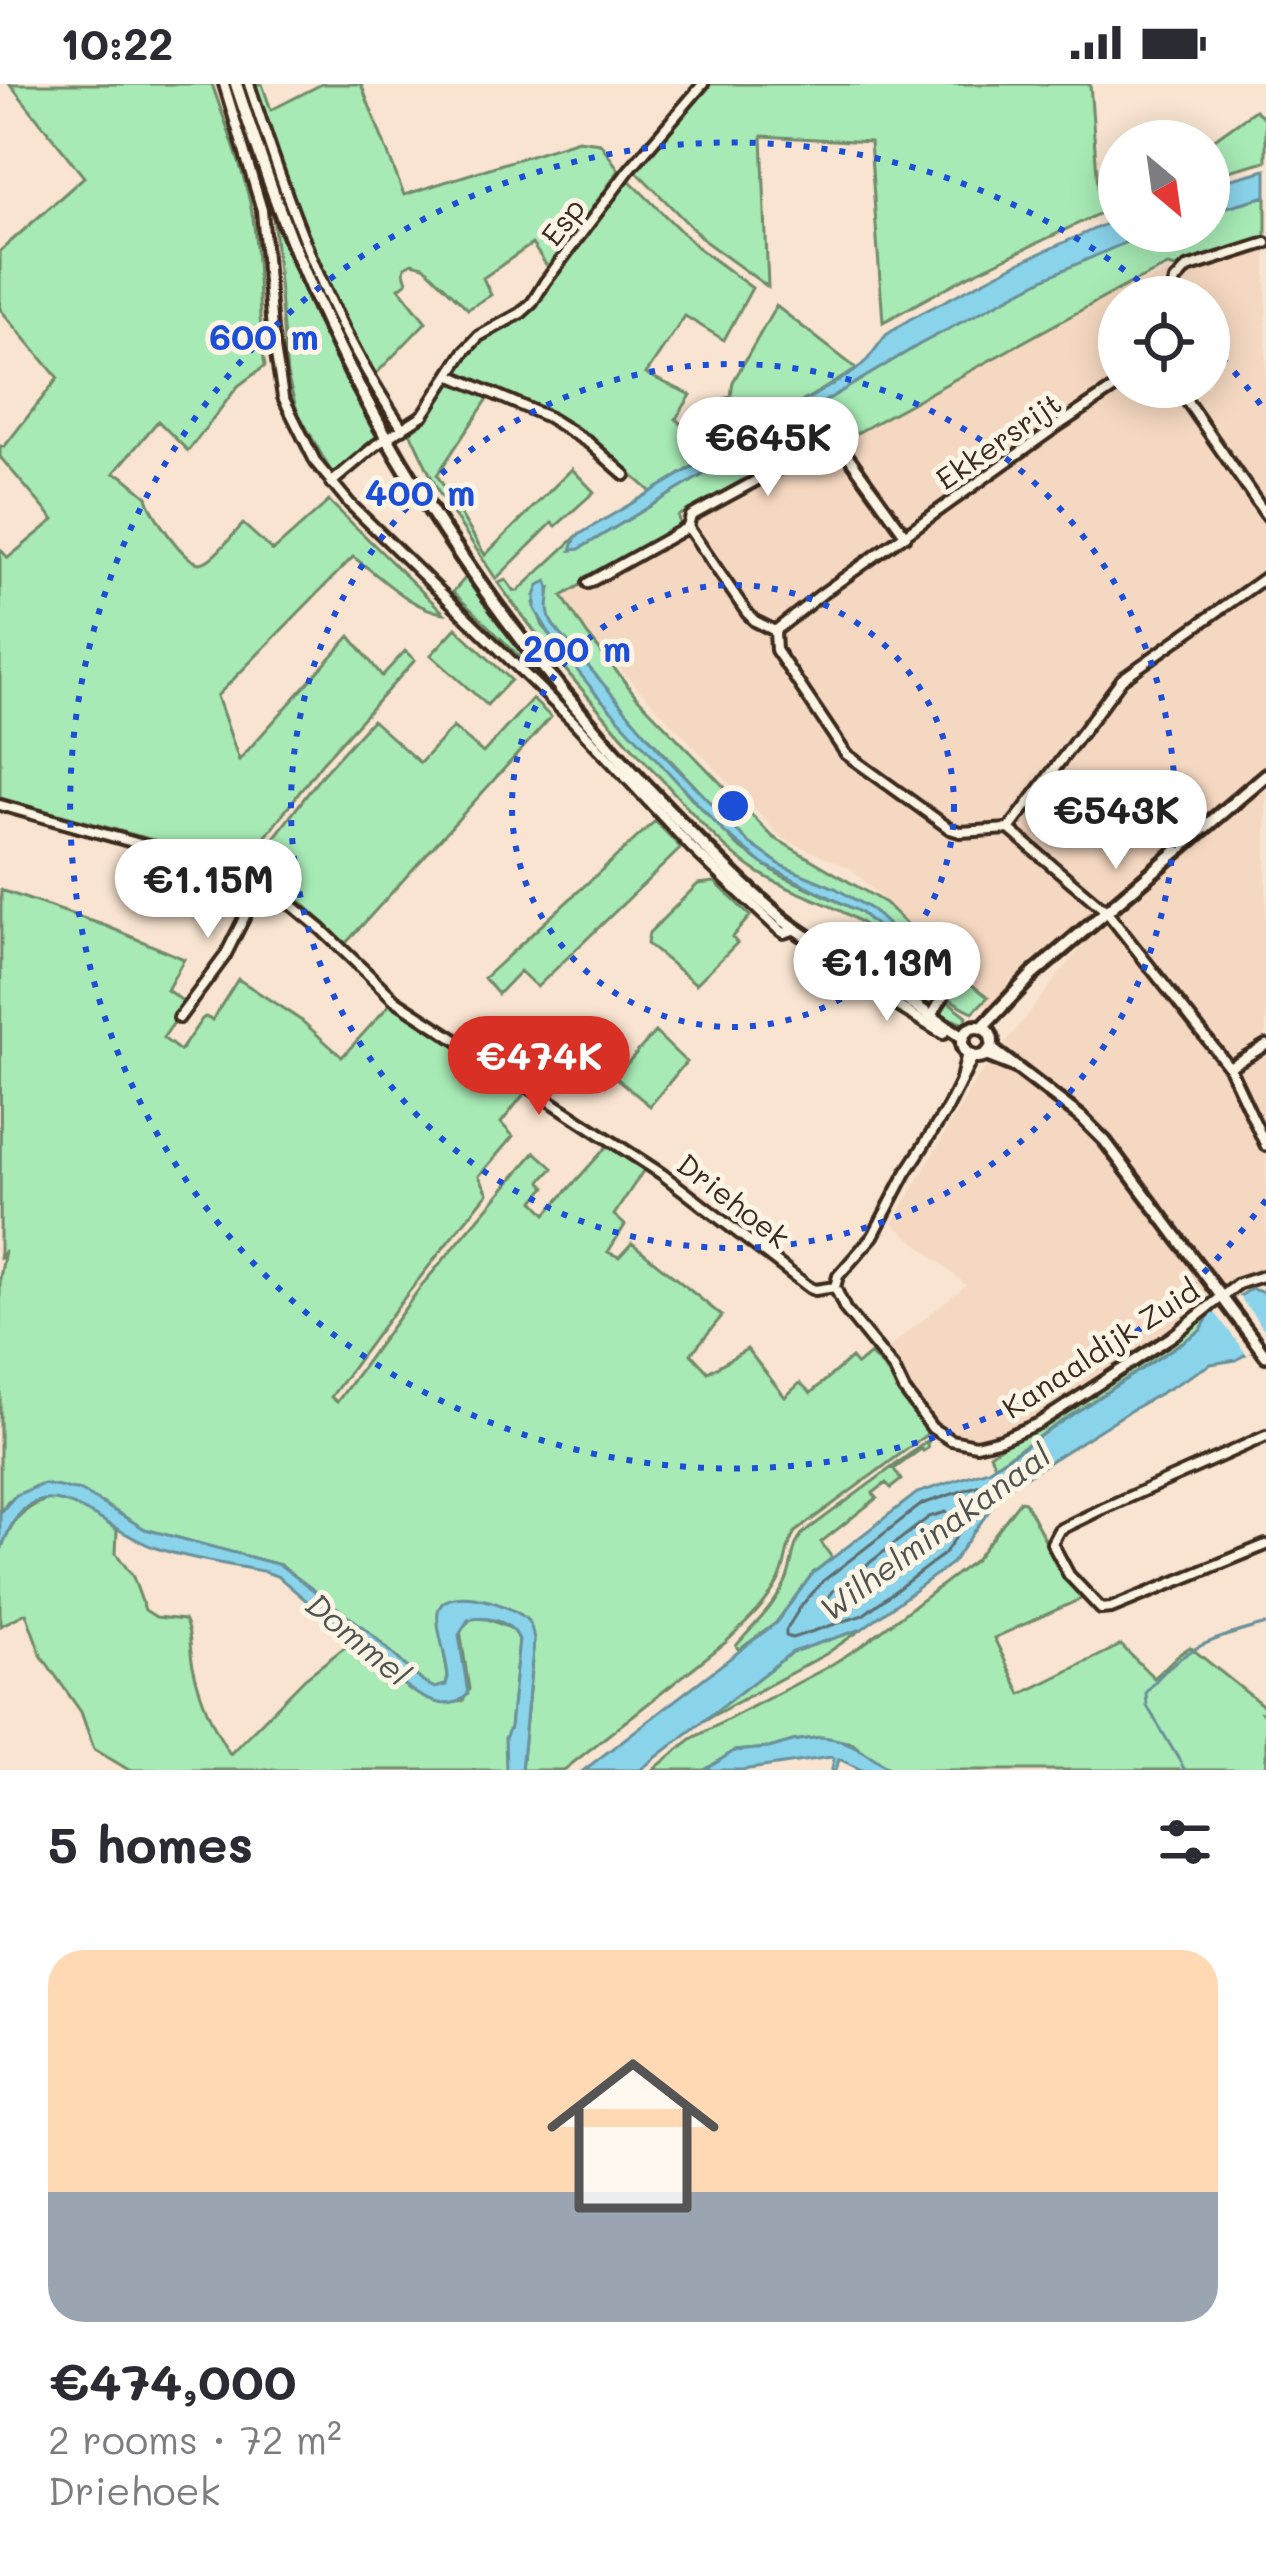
<!DOCTYPE html>
<meta charset="utf-8">
<style>
body{margin:0;font-family:Mali,sans-serif;background:#f2f2f3;color:#2b2b33;height:100vh;display:flex;flex-direction:column;font-size:45px;white-space:nowrap}
*{box-sizing:border-box;margin:0}
p{font-size:39px;color:#7c7c81}
.icon{flex:none;width:66px;height:66px;fill:none;stroke:currentColor;stroke-width:2;stroke-linecap:round;stroke-linejoin:round}
.map{position:relative;height:1686px;overflow:hidden}
.panel{display:flex;flex-direction:column;background:#fff;flex:1}
.panel>*{flex:none}
.needle{width:78px;rotate:151deg}
.controls{position:absolute;left:1098px;top:36px;display:grid;gap:24px}
.controls a{display:grid;place-items:center;width:132px;height:132px;border-radius:50%;background:#fff;box-shadow:0 6px 30px #0003;font-size:60px}
.price{position:absolute;translate:-50% -102px;padding:0 27px;border-radius:42px;background:#fff;color:#222;font-size:39px;line-height:78px;filter:drop-shadow(0 3px 6px #0008)}
.price::after{content:'';position:absolute;left:50%;top:72px;width:36px;height:27px;margin-left:-18px;background:inherit;clip-path:polygon(0 0,100% 0,50% 100%)}
.price.on{background:#d93025;color:#fff}
ul{padding:0;list-style:none}
li{display:grid;align-content:center;gap:24px;height:636px;padding:0 48px}
li span{display:grid;place-items:center;height:372px;border-radius:36px;color:#555}
li>.icon{margin-inline-start:auto}
span .icon{width:216px;height:216px;fill:#fffc;stroke-width:1}
li b{font-size:51px}
h2{display:flex;justify-content:space-between;align-items:center;height:144px;padding:0 48px;font-size:51px}
.status{display:flex;justify-content:space-between;align-items:center;height:84px;padding:0 60px;background:#fff;direction:ltr}
.status svg{height:33px;fill:currentColor}
.map>svg:first-child{display:block}
.built{fill:#f5d8c1;fill-rule:evenodd}
.green{fill:#a7eab5;stroke:#718a6a;stroke-width:3;fill-rule:evenodd}
.water{fill:#8ad4eb;stroke:#6a9099;stroke-width:3}
.pier{fill:#f8e4d0}
.lines{fill:none;stroke-linecap:round;stroke-linejoin:round}
.shore{stroke:#5b6e70;stroke-width:3}
.stream{stroke:#6a9099;stroke-width:3}
.minor-casing{stroke:#3b2a1e;stroke-width:16}
.tertiary-casing{stroke:#3b2a1e;stroke-width:18}
.secondary-casing{stroke:#3b2a1e;stroke-width:20}
.minor{stroke:#fcf5e5;stroke-width:8}
.tertiary{stroke:#fcf5e5;stroke-width:9}
.secondary{stroke:#fcf5e5;stroke-width:10}
.ring{fill:none;stroke:#1d4ed8;stroke-width:6;stroke-dasharray:6 12}
.labels{text-anchor:middle;dominant-baseline:central;stroke-width:10;stroke-linejoin:round;paint-order:stroke}
.street-label{font-size:30px;fill:#3b2a1e;stroke:#fcf5e5}
.water-label{font-size:33px;font-style:italic;fill:#4f5451;stroke:#fcf5e5}
.centre{fill:#1d4ed8;stroke:#fcf5e5;stroke-width:6}
.ring-label{font-size:36px;text-anchor:middle;font-weight:bold;fill:#1d4ed8;stroke:#fcf5e5;stroke-width:10;stroke-linejoin:round;paint-order:stroke}
</style>
<div class="status"><b>10:22</b><svg viewBox="0 0 49 12"><path d="M0 12V9h3v3zM5 12V6h3v6zM10 12V3h3v9zM15 12V0h3v12zM26 1h20v11H26zM47 4h2v5h-2z"/></svg></div>
<div class="map">
<svg width="1266" height="1686" viewBox="0 0 1266 1686">
<rect width="100%" height="100%" fill="#f8e4d0"/>
<filter id="ink" filterUnits="userSpaceOnUse"><feTurbulence type="fractalNoise" baseFrequency=".00833" numOctaves="2"/><feDisplacementMap in="SourceGraphic" scale="24" xChannelSelector="R" yChannelSelector="G"/><feConvolveMatrix kernelMatrix="1 2 1 2 8 2 1 2 1" color-interpolation-filters="sRGB"/></filter>
<g filter="url(#ink)">
<path class="built" d="M1266,155V1181L1039,1335L990,1355L977,1358L963,1356L948,1351L935,1341L885,1267L966,1201L893,1139L974,999L1106,831L992,928L852,785L782,754L553,515L728,404L1097,214ZM1119,213H1209V303H1119Z"/>
<path class="green" d="M10,0H212C227,44 245,88 253,134C260,183 257,233 265,282L238,302L188,367L158,337L114,389L123,392L147,412C149,427 184,478 200,479C212,479 234,449 243,440L273,467L329,417L444,529C410,525 380,491 353,473L217,612L239,676L350,552L382,592L405,567L415,576L321,680L244,781L0,714V465L8,474L54,436L0,373V362L4,363L58,294L0,225V167L84,93Z
M252,0H262L271,26L322,0H361L404,111L578,56L600,59L619,86L549,185L532,160L483,194L491,211L468,225L424,182L412,179L405,183L404,188L407,198L399,204L426,238L372,294L309,164Z
M711,0H1090L1100,129L968,192L883,238L870,58L762,52L768,203L706,158L636,87Z
M1255,26L1266,35V77L1209,92V59Z
M629,96L697,163L752,204L724,256L685,232L646,290L691,311L676,335L698,355L705,375L651,408L577,343L557,331L457,289L477,258L508,243L535,221L550,195Z
M1266,112V156L1175,184L1168,182L1129,200L844,356L836,345L817,355L812,347L752,381L755,389L678,432L680,443L562,512L587,550L636,612L773,753L885,819L956,889L988,913L973,928C930,909 904,869 867,843C832,817 788,809 753,785C721,763 694,731 668,702C607,637 550,570 498,499L506,496L514,507H518L576,453L572,466L579,465L920,260L1045,194L1151,147H1209V128ZM550,505L546,526L553,541L626,629L748,758L782,782L835,804L872,826L941,892L924,886L898,860L860,828L778,790L738,762L694,717L543,542L534,519Z
M272,118L313,221L381,354L334,393L297,327L287,291Z
M776,222L857,285L732,359L714,343L720,334L724,315L731,312L733,298Z
M450,299L489,313L437,391L485,471L572,385L594,408L556,442L552,439L496,495L438,407L410,348L428,333Z
M467,492L560,612L453,508Z
M456,544L511,596L487,621L431,571Z
M532,615L551,633L345,860L301,818L252,783L321,692L372,636L420,679L453,643L483,669Z
M655,737L681,764L537,903L520,887L498,910L484,894Z
M715,798L750,832L732,853L737,859L696,900L647,860L649,849L698,800Z
M1,806L106,842L184,875L167,906L187,920L163,954L180,967L202,935L205,933L212,936L238,895L302,937L342,973L392,918L528,1005L501,1039L513,1052L479,1092L488,1109C433,1175 381,1243 331,1313L337,1318L422,1201L535,1068L553,1084L541,1097L546,1103L534,1117L546,1130L610,1059L645,1084L614,1131L625,1141L608,1168L619,1173L632,1159L722,1232L691,1270L708,1288L747,1265L785,1313L800,1299L811,1309L851,1274L857,1281L870,1270L883,1283L928,1344L926,1351L795,1448C785,1463 787,1481 779,1496C767,1520 745,1540 726,1558L564,1686H521L534,1556L528,1537C501,1523 471,1504 442,1520L439,1539L448,1593L446,1601L435,1604L423,1598L368,1547L280,1481L144,1445L102,1419L35,1402L8,1417L0,1429V1194L5,1166L0,1175Z
M881,866L922,906L946,916L967,932L964,940L951,935L881,894L877,878Z
M655,948L686,978L650,1022L615,993Z
M1207,1227L1209,1231L1201,1246L995,1381L990,1370C1010,1354 1034,1346 1056,1332C1109,1300 1159,1265 1207,1227Z
M930,1355L927,1360L928,1364L923,1367L921,1365L894,1385L901,1396L891,1404L886,1399L873,1409L877,1414L821,1458L832,1474L813,1489L776,1539L739,1566L736,1562C753,1542 775,1522 786,1497C793,1481 791,1464 802,1450Z
M49,1415C76,1415 96,1432 117,1446L116,1469L133,1493L145,1526L156,1533L184,1536C192,1549 189,1566 193,1582C200,1614 212,1642 230,1670L305,1594L354,1556C384,1583 419,1628 463,1617L469,1605L460,1546L472,1534L488,1535L515,1546L519,1556L506,1686H129L94,1665L81,1628L41,1571L26,1529L0,1542V1468C10,1440 20,1424 49,1415Z
M1020,1417L1025,1418L1059,1482L1085,1513L994,1554L1021,1610L1121,1561L1154,1594L1178,1571L1190,1563L1266,1624V1630L1262,1629L1266,1634V1686H892L867,1671L853,1659L821,1653L793,1657L769,1664L734,1667L705,1686H653L691,1655L826,1584L861,1562L975,1476Z
M862,1545L826,1570L703,1637L792,1568Z"/>
<path class="water" d="M1266,86V112L1209,128V101Z
M1119,134V147H1151L1045,194L920,260L579,465L571,466L576,453L585,447L855,287L868,275L886,251L910,235L1018,179Z
M547,497C554,513 542,523 553,541L663,670L748,758L782,782L835,804L872,826L943,894L924,886L898,860L860,828L763,780L723,747L596,610L554,557L535,525V512L539,501Z
M1251,1205L1262,1208L1266,1206V1258L1236,1276L1211,1280L1128,1328L1003,1407L952,1479L862,1545L792,1568L640,1686H584L776,1539L813,1489L917,1409L988,1386L1201,1246L1209,1231Z
M43,1400L81,1407L145,1445L280,1481L368,1547L423,1598L435,1604L446,1601L448,1593C448,1576 433,1538 439,1524C450,1500 515,1521 528,1537C532,1542 533,1550 534,1556L521,1686H506L505,1654L510,1643L519,1556C512,1537 486,1531 468,1536L459,1551L468,1610C452,1628 428,1618 411,1606L279,1493L266,1488C229,1480 192,1476 156,1464C98,1444 31,1363 0,1470V1429L16,1411Z
M821,1653C851,1655 867,1670 892,1686H862L839,1675L836,1686H832L834,1674L831,1673L742,1686H705L734,1667L769,1664L793,1657Z"/>
<path class="pier" d="M1239,1212L1263,1244L1266,1243V1259L1247,1271L1214,1227Z"/>
<g class="lines">
<path class="shore" d="M980,1401L987,1403V1409L944,1470L863,1531L792,1554L786,1552V1546L801,1522L823,1497L922,1420Z
M946,1428L950,1431L951,1436C933,1463 856,1528 826,1524L825,1518L833,1507L929,1433Z"/>
<path class="stream" d="M1185,1686L1147,1622L1146,1608C1184,1561 1211,1556 1266,1540"/>
<defs>
<path id="minor" d="M224,0L262,126L272,246L283,313L316,379L350,420L574,638L693,765L776,843L784,849L796,845
M249,0C290,124 328,236 403,345
M1171,213L1175,197L1187,184L1266,159
M450,291L548,333L589,359L625,391
M1177,303L1266,431
M331,399L376,361L423,331L464,268L479,252L521,229L532,219L545,198L629,86L703,0
M588,499L688,443
M775,547L776,566L846,670L950,745L960,748L1009,745L1106,827L1229,983L1266,1062
M775,547L755,537L747,529L688,443L691,432L831,356L838,358L906,452
M775,547L823,509L1053,345L1119,301
M0,721L258,793L321,845L395,916L662,1090L810,1204L815,1206L835,1203
M1009,745L1122,595L1266,493
M854,895L943,950
M932,931L943,913
M179,934L225,872L263,796
M973,973L947,1025L906,1089L873,1152L838,1192L835,1203L845,1225L894,1285L904,1306L932,1344L951,1356L976,1361L1001,1355L1039,1339L1171,1253L1238,1200L1266,1191
M1229,983L1266,961
M961,995L967,969
M1266,1352L1102,1425L1059,1446L1052,1459L1069,1491L1101,1525L1111,1524L1266,1461"/>
<path id="tertiary" d="M991,964L1081,1033L1105,1057L1266,1272
M985,971L1013,982"/>
<path id="secondary" d="M236,0C255,58 274,115 297,171C377,364 497,541 638,694C684,742 730,791 781,834C804,853 832,868 857,884C893,906 928,930 963,954
M962 958a15 15 0 1 1 30 0a15 15 0 1 1-30 0Z
M982,944L1032,891L1266,691"/>
</defs>
<use href="#minor" class="minor-casing"/>
<use href="#tertiary" class="tertiary-casing"/>
<use href="#secondary" class="secondary-casing"/>
<use href="#minor" class="minor"/>
<use href="#tertiary" class="tertiary"/>
<use href="#secondary" class="secondary"/>
</g>
</g>
<g class="ring">
<circle cx="733" cy="722" r="221"/>
<circle cx="733" cy="722" r="442"/>
<path d="M1266 1116A663 663 0 1 1 1155 210M1210 261A663 663 0 0 1 1266 328"/>
</g>
<g class="labels">
<g class="street-label">
<text transform="translate(562 137) rotate(-53)">Esp</text>
<text transform="translate(998 356) rotate(-35)">Ekkersrijt</text>
<text transform="translate(734 1116) rotate(38)">Driehoek</text>
<text transform="translate(1100 1264) rotate(-33)">Kanaaldijk Zuid</text>
</g>
<g class="water-label">
<text transform="translate(934 1447) rotate(-36)">Wilhelminakanaal</text>
<text transform="translate(359 1554) rotate(40)">Dommel</text>
</g>
</g>
<circle cx="733" cy="722" r="18" class="centre"/>
<g class="ring-label">
<text x="264" y="266">600 m</text>
<text x="420" y="422">400 m</text>
<text x="577" y="578">200 m</text>
</g>
</svg>
<div class="controls">
<a><svg class="needle" viewBox="-14 -14 28 28"><path d="M0-13l5 13h-10z" fill="#e53935"/><path d="M0 13l5-13h-10z" fill="#7c7c81"/></svg></a>
<a><svg class="icon" aria-label="locate" viewBox="0 0 24 24"><circle cx="12" cy="12" r="6"/><path d="M12 2v4M12 18v4M2 12h4M18 12h4"/></svg></a>
</div>
<b class="price" style="left:768px;top:415px">€645K</b>
<b class="price" style="left:1116px;top:788px">€543K</b>
<b class="price" style="left:208px;top:857px">€1.15M</b>
<b class="price" style="left:887px;top:940px">€1.13M</b>
<b class="price on" style="left:539px;top:1034px">€474K</b>
</div>
<section class="panel">
<h2>5 homes<svg class="icon" aria-label="filters" viewBox="0 0 24 24"><path d="M4 7h16M4 17h16"/><circle cx="9" cy="7" r="2"/><circle cx="15" cy="17" r="2"/></svg></h2>
<ul>
<li><span style="background:linear-gradient(#ffd9b3 65%,#9aa5b1 0)"><svg class="icon" aria-label="home" viewBox="0 0 24 24"><path d="M3 11l9-7 9 7M6 9v11h12V9"/></svg></span><div><b>€474,000</b><p>2 rooms · 72 m²</p><p>Driehoek</p></div></li>
</ul>
</section>
